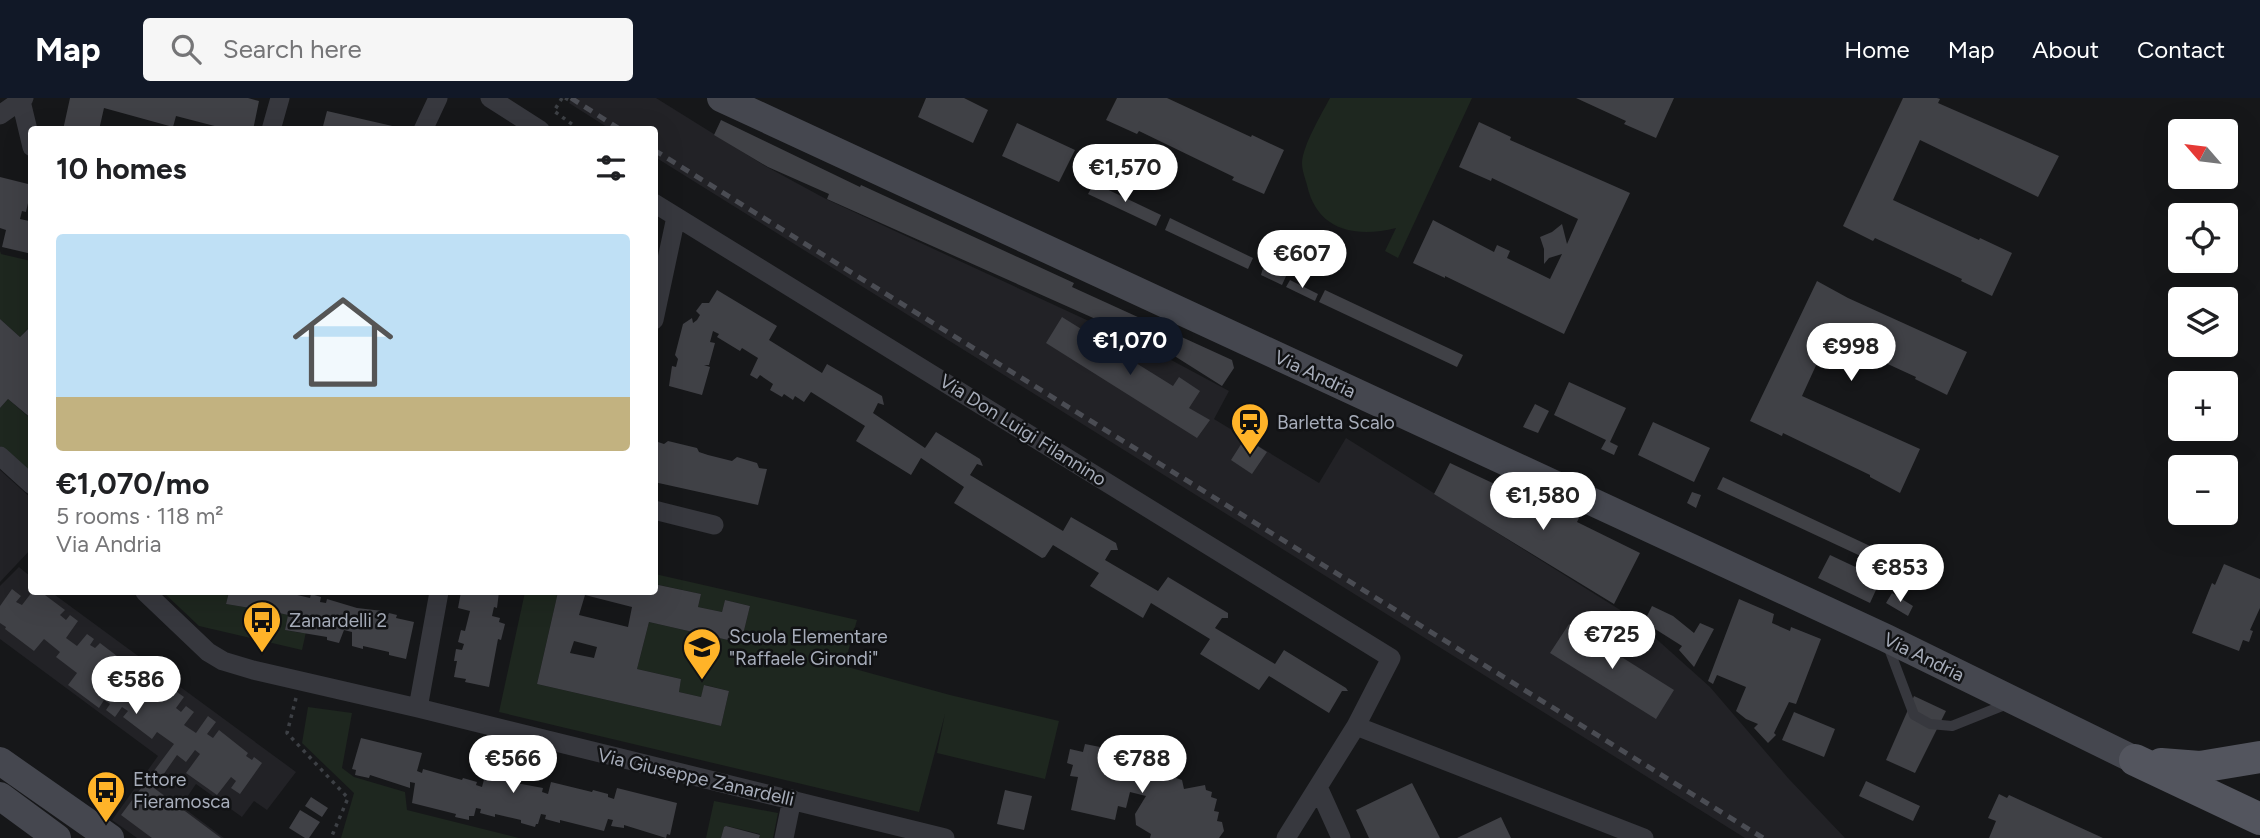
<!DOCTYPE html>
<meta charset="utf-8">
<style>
body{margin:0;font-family:Figtree,sans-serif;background:#f6f6f6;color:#202124;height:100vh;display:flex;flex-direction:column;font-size:26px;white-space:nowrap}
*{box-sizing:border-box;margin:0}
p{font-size:23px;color:#757577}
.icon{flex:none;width:38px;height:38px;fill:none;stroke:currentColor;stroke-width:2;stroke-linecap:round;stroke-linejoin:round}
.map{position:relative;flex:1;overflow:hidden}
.drawer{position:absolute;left:28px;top:28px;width:630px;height:469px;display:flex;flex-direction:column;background:#fff;border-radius:7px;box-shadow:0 7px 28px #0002}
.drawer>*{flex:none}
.needle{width:46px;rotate:298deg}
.controls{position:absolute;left:2168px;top:21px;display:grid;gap:14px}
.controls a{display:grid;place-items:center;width:70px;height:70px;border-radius:7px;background:#fff;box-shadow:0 7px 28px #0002;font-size:35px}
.price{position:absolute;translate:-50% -60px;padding:0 16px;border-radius:24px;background:#fff;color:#222;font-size:23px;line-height:46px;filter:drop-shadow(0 2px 4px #0008)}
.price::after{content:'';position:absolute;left:50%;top:42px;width:21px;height:16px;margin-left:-10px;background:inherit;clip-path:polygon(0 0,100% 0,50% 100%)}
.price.on{background:#111827;color:#fff}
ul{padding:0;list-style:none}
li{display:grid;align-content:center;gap:14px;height:371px;padding:0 28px}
li span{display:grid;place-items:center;height:217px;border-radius:7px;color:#555}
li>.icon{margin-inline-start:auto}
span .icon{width:126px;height:126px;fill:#fffc;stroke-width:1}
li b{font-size:30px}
h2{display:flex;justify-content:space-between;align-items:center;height:84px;padding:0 28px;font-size:30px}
header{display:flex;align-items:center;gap:42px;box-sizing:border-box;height:98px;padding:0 35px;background:#111827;color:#fff}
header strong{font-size:33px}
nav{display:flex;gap:38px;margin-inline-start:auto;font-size:24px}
.search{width:490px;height:63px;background:#f6f6f6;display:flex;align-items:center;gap:18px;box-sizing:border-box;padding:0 24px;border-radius:7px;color:#757577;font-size:26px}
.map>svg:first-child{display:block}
.built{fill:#222226}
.green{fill:#1e271f}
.building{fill:#404146;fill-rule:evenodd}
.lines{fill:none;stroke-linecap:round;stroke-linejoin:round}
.path{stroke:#3d4045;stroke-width:3.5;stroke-dasharray:3.5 5;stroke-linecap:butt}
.lane{stroke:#37383e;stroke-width:10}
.street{stroke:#37383e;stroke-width:19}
.secondary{stroke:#45474f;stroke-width:28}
.primary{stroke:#53555e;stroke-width:32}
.rail{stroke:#4a4c53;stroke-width:5;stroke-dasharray:9 7;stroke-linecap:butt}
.labels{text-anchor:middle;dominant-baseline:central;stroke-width:5;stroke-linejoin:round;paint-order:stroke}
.street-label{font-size:19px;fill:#a7adba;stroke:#111214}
.poi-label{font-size:19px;fill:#a7adba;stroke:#111214;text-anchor:start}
</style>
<header>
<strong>Map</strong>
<div class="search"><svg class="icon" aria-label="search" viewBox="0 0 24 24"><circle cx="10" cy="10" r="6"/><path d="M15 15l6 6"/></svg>Search here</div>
<nav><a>Home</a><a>Map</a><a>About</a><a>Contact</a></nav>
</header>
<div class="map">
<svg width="2260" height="740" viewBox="0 0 2260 740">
<rect width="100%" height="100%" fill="#161719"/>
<path class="built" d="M572,0H656L767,69L826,101L1160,256L1229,293L1214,321L1319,385L1346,340L1633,520L1710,589L1788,680L1845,740H1745L655,59L654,32L610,31L569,5Z
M0,372L32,401L31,451L0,484Z
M19,469L31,479L32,494H51L296,674L267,712L254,703L242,719L196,686L181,708L224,740H137L112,722L158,658L0,541V488Z"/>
<path class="green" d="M1330,0H1472L1398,160L1385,153L1396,130C1356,140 1317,133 1307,87C1305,80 1302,72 1302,65C1303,47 1321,17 1330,0Z
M0,153L1,156L31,163V227L20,239L0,221Z
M8,301L31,321V376L0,348V310Z
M655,476L857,522L844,568L950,597L1059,623L1045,681L937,655L945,616L919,714L499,614L525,494H558L537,586L721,628L729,593L705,587L701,599L679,594L681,581L637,571L649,524L741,545L750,508L725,502L722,514L698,509L701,496L655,486Z
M163,494H229L226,506L269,513L278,518L279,515L288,517L285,532L301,535L302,533L306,534L302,552L199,528Z
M308,609L352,615L342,670L354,679L405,694L407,712L519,740H341L354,695L302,645Z
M714,703L778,715L773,740H759L760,736L727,728L724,729L721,740H706Z"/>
<path class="building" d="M70,0H248L259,3L253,32H230L176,18L173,29L104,10L99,32H63Z
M926,0H964L988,12L973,45L918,19Z
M1117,0H1167L1251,39L1252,37L1284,52L1264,96L1232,82L1234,79L1139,33L1137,36L1106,22Z
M1576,0H1674L1656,40L1624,26L1626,23Z
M1903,0H1937L1940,1L1938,5L2059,58L2038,99L1920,42L1893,102L1979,142L1980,140L2012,155L1992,198L1961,183L1962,181L1875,140L1873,143L1843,128Z
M327,13L401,30V32H322Z
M721,22L860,89L861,87L1074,185L1072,189L1232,262L1234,270L1222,288L1165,252L827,101L829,96L768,69L714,37Z
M1479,24L1511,39L1510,42L1630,95L1564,236L1445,178V180L1413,165L1433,122L1494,154L1497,147L1510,153L1507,160L1550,181L1562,156L1549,160L1544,166V151L1540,139L1552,134L1562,126L1567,146L1578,121L1492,80L1491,83L1459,69Z
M1017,25L1075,52L1059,84L1002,58Z
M0,79L32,87L26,114L22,113L20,121L29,123V120L32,121V156L2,149L6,132L0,130Z
M1094,85L1161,117L1156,128L1088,96Z
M1170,120L1253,160L1248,171L1165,132Z
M1265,163L1287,176L1282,187L1261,177Z
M1290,182L1318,196L1315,203L1286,189Z
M1817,183L1848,200L1967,254L1947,297L1915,281L1916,279L1829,239L1802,298L1920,351L1900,395L1870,379V377L1783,335L1782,338L1750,323Z
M717,192L777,228L769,242L822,275L827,266L882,298L884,307L878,305L873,315L925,350L936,334L980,361L983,368L977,366L970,377L1063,433L1071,419L1116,445L1118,452H1111L1105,462L1158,493L1168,479L1228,515V520H1222L1215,530L1275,566L1284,552L1346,590L1348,593H1342L1329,615L1269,578L1259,592L1200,556L1210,541L1151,505L1143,520L1090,488L1099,475L1053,447L1045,459L1042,460L954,405L964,389L921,360L911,377L856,343L865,328L811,294L804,304L795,298L793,302L784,296L782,299L770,292L773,286L760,277L757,281L750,277L758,260L742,250L740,253L717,239L719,236L713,233L710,244L715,245L709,267H704L710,269L702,297L669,288L672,268L676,269L678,261L675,257L683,226L692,220L693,225L697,222L700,217L696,213L702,205H709Z
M1325,192L1463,257L1457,269L1319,204Z
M1062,219L1173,288L1179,279L1200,293L1189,310L1210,322L1197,340L1046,245Z
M0,221L20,239L32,227V321L8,301L0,310Z
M1569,284L1626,310L1610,344L1618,348L1614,357L1601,351L1606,342L1554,317Z
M1535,306L1549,313L1538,335L1523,329Z
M1653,324L1710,350L1694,384L1638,357Z
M1245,340L1267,354L1252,376L1231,362Z
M668,343L697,350L699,354L708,357L732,363L737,359L757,365L759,370L767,371L758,407L654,384V359L658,344L664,346Z
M1450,365L1546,410L1551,402L1581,416L1577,424L1640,455L1614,506L1434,396Z
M1723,379L1902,463L1897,475L1717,391Z
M1692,394L1701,397L1696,410L1687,405Z
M1830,457L1881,481L1870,505L1818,480Z
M2224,466L2260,481V510L2250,532L2253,533L2249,544L2243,542L2239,553L2192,535L2212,485L2215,487Z
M654,486L701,496L698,509L722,514L725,502L750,508L741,545L649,524L637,571L681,581L679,594L701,599L704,587L729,593L721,628L537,586L558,494H654ZM585,497L632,509L628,529L579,517ZM574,543L597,549L594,560L570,555Z
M12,491L21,498L16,504L22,507L32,494H41L65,512L60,517L66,522L70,517L78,523L66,540L77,548L87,536L94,541L90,547L95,550L100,545L130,568L126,572L132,576L138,568L147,575L143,581L148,584L153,577L184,599L176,610L181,614L186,608L194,614L184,627L196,635L208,618L216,624L207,636L213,640L219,632L248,655L246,658L252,662L254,659L262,665L240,696L231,690L236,683L231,679L217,697L186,675L200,656L195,652L186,664L177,657L154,690L221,740H152L121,717L174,646L157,634L152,641L123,619L128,613L122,609L115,619L106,612L110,606L104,602L99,610L68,587L77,575L56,559L60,554L44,541L34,553L5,531L6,529L0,525V508Z
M229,494H293V496L310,500L311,496L321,499L320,504L326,505L327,501L357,510L383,513L381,519L387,520L389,515L397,517L396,520L414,524L406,561L389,557V554L363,548V551L352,548V534L344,532L339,545L327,542V539L285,532L288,517L279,515L278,519L268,517L269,513L226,506Z
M461,494H499L497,510L494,509L492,518L500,520L499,524L505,526L501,542L498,541L489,589L465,584L466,581L454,579L457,563H454L456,551L462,552L464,546L458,544L461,532L465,533L470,513L458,510Z
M1892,495L1913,508L1908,518L1886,505Z
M1739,501L1774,516L1772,525L1790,533L1791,529L1821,541L1796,606L1789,604L1774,635L1776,637L1768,645L1754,630L1758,626L1746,621L1736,613L1746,589L1717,577L1713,586L1708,583Z
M1652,508L1673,518L1694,535L1700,525L1714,531L1694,569L1679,552L1682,548L1644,524Z
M1569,526L1674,592L1656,621L1550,555Z
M1914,598L1946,613L1915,675L1886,662Z
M1794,614L1835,631L1824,659L1782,642Z
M361,640L422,655L417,673L422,675L423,671L462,682L463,680L477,684L476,687L482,689L485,678L489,679L490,676L506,680V683L543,690L542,694L548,696L551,684L592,694L593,692L608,696V699L614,701L617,690L677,705L670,737L667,736L666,740L624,727V730L611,728L613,722L608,721L604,733L560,722V725L545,721L546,717L541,716L538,726H536L535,729L521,725V722L495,716V719L480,715L481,711L476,710L474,718H469V722L455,719L456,716L412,705L415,685L410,684V690L370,677L369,680L355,677L356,672L352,671Z
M1085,646L1130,655L1127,667L1153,674L1156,664L1179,669L1176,680L1182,682L1184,691L1205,687L1206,692L1212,694L1211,699L1217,701L1214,713L1219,714L1217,723L1222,724L1224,733L1219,740H1150L1151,736L1136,727L1135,716L1146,698L1130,694L1126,710L1118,708L1115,722L1071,712L1078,679L1070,678L1073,667L1067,665L1070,651L1083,654Z
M1866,683L1920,708L1913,723L1859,698Z
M1412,685L1440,740H1369L1356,712Z
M1005,692L1032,698L1024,732L997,726Z
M1999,696L2007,700L2009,697L2103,740H1989L1996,723L1988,720Z
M311,699L328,710L322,719L305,708Z
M300,712L320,724L309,740H305L289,730Z
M1501,719L1511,740H1457Z
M726,728L760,737L759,740H721L724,729Z"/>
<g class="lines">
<path class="path" d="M562,0L554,13L580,32
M565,0L569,2L571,0
M296,600L287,635L348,700L331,740"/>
<path class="lane" d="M1888,548L1914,617L1930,626L1952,628L2007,606"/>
<path class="street" d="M490,0L540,32
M21,3L32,49
M0,17L24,0
M271,32L280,0
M423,32L438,0
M654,105L1391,560L1356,628L1286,740
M654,222L676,119
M0,358L32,387
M654,412L714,427
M145,494L208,554L223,563L253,572L418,610L945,740
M418,610L439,494
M1356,628L1644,740
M1318,689L1341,740
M784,740L792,701"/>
<path class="secondary" d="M721,0L1886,540L2135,662
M0,663L110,740
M0,698L57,740"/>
<path class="primary" d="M2135,662L2260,721
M2161,666L2200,669L2260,659"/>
<path class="rail" d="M571,0L621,32
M654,52L1763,740"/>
</g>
<defs>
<symbol id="station-pin" viewBox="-11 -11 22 30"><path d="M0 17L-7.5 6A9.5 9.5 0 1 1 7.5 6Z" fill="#ffb328" stroke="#111214"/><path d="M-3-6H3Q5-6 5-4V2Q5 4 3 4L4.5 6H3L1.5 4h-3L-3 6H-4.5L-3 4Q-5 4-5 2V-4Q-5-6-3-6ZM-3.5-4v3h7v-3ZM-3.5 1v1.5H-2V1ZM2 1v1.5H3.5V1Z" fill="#111"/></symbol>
<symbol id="bus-pin" viewBox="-11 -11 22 30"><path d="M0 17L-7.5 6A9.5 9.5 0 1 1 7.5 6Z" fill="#ffb328" stroke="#111214"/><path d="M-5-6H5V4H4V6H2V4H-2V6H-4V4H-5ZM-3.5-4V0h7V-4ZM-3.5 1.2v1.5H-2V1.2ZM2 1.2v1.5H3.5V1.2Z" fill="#111"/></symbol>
<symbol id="school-pin" viewBox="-11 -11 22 30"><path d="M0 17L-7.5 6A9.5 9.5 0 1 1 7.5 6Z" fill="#ffb328" stroke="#111214"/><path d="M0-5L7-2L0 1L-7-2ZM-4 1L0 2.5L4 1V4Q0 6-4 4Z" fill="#111"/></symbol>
</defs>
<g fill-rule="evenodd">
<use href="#station-pin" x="1228" y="302" width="44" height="60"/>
<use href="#bus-pin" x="240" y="500" width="44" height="60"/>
<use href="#school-pin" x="680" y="527" width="44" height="60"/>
<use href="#bus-pin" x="84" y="670" width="44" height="60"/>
</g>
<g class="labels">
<g class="street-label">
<text transform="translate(1315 276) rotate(25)">Via Andria</text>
<text transform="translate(1023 332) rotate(32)">Via Don Luigi Filannino</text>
<text transform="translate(1924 559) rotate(26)">Via Andria</text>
<text transform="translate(696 679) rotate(13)">Via Giuseppe Zanardelli</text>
</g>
<g class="poi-label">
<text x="1277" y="324">Barletta Scalo</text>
<text x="289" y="522">Zanardelli 2</text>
<text x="729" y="538">Scuola Elementare<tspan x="729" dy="22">"Raffaele Girondi"</tspan></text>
<text x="133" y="681">Ettore<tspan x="133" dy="22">Fieramosca</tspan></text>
</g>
</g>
</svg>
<div class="controls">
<a><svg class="needle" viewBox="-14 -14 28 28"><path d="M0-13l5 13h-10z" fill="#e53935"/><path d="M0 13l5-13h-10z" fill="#757577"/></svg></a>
<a><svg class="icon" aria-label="locate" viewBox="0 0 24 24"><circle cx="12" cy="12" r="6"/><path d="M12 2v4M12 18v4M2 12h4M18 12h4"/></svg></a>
<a><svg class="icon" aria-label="layers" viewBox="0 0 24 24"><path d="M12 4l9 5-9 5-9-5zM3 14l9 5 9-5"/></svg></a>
<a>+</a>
<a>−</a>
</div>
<b class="price" style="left:1125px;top:106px">€1,570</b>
<b class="price" style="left:1302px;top:192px">€607</b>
<b class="price on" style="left:1130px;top:279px">€1,070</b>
<b class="price" style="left:1851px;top:285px">€998</b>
<b class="price" style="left:1543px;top:434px">€1,580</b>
<b class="price" style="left:1900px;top:506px">€853</b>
<b class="price" style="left:1612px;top:573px">€725</b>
<b class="price" style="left:136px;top:618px">€586</b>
<b class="price" style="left:513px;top:697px">€566</b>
<b class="price" style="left:1142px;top:697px">€788</b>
<section class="drawer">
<h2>10 homes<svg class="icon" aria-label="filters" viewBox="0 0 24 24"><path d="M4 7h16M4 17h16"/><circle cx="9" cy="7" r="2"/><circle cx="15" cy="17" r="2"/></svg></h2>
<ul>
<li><span style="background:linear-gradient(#bfe0f5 75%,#c2b280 0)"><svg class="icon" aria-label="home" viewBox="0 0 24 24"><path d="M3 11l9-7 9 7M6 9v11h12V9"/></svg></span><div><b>€1,070/mo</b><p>5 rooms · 118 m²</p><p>Via Andria</p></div></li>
</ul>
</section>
</div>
